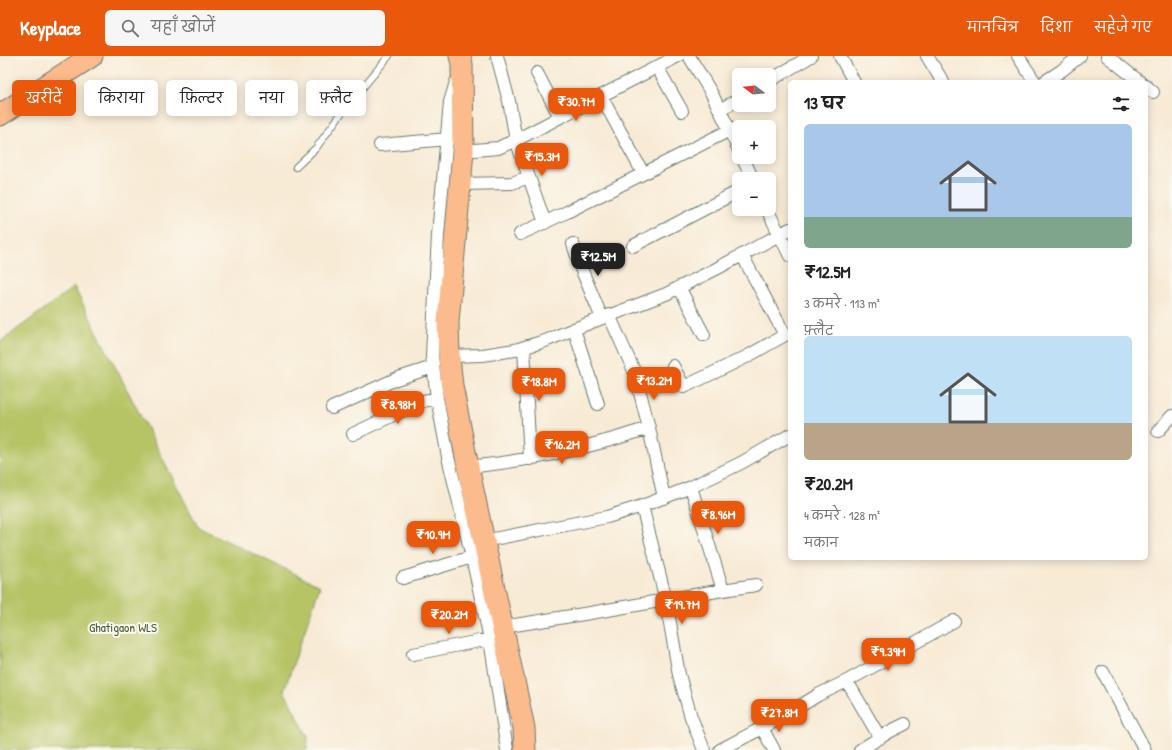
<!DOCTYPE html>
<html lang="hi">
<meta charset="utf-8">
<style>
body{margin:0;font-family:"Patrick Hand","Playpen Sans Deva",sans-serif;background:#f6f6f6;color:#222;height:100vh;display:flex;flex-direction:column;font-size:15px;white-space:nowrap}
*{box-sizing:border-box;margin:0}
p{font-size:13px;color:#767676}
.icon{flex:none;width:22px;height:22px;fill:none;stroke:currentColor;stroke-width:2;stroke-linecap:round;stroke-linejoin:round}
.map{position:relative;flex:1;overflow:hidden}
.panel{position:absolute;left:788px;top:24px;width:360px;height:480px;display:flex;flex-direction:column;background:#fff;border-radius:6px;box-shadow:0 2px 10px #0003}
.panel>*{flex:none}
.hud{position:absolute;left:12px;top:24px;width:380px;height:36px;display:flex;gap:8px}
.needle{width:26px;rotate:286deg}
.tools{position:absolute;left:732px;top:12px;display:grid;gap:8px}
.tools a{display:grid;place-items:center;width:44px;height:44px;border-radius:6px;background:#fff;box-shadow:0 2px 10px #0003;font-size:20px}
.price{position:absolute;translate:-50% -34px;padding:0 9px;border-radius:8px;background:#ea580c;color:#fff;font-size:13px;line-height:26px;filter:drop-shadow(0 1px 2px #0008)}
.price::after{content:'';position:absolute;left:50%;top:24px;width:12px;height:9px;margin-left:-6px;background:inherit;clip-path:polygon(0 0,100% 0,50% 100%)}
.price.on{background:#222;color:#fff}
ul{padding:0;list-style:none}
li{display:grid;align-content:center;gap:8px;height:212px;padding:0 16px}
li span{display:grid;place-items:center;height:124px;border-radius:6px;color:#555}
li>.icon{margin-inline-start:auto}
span .icon{width:72px;height:72px;fill:#fffc;stroke-width:1}
li b{font-size:17px}
h2{display:flex;justify-content:space-between;align-items:center;height:48px;padding:0 16px;font-size:17px}
.tag{padding:0 14px;border-radius:6px;background:#fff;box-shadow:0 2px 10px #0003;font-size:14px;line-height:36px}
.tag.on{background:#ea580c;color:#fff}
header{display:flex;align-items:center;gap:24px;box-sizing:border-box;height:56px;padding:0 20px;background:#ea580c;color:#fff}
header strong{font-size:19px}
nav{display:flex;gap:22px;margin-inline-start:auto;font-size:14px}
.search{width:280px;height:36px;background:#f6f6f6;display:flex;align-items:center;gap:10px;box-sizing:border-box;padding:0 14px;border-radius:6px;color:#767676;font-size:15px}
.map>svg:first-child{display:block}
.green{fill:#b7c466;stroke:#6b804d}
.lines{fill:none;stroke-linecap:round;stroke-linejoin:round}
.lane-casing{stroke:#6b7a6d;stroke-width:8}
.street-casing{stroke:#6b7a6d;stroke-width:14}
.highway-casing{stroke:#6b7a6d;stroke-width:23}
.lane{stroke:#fff;stroke-width:6}
.street{stroke:#fff;stroke-width:12}
.highway{stroke:#fbbb8d;stroke-width:21}
.labels{text-anchor:middle;dominant-baseline:central;stroke-width:4;stroke-linejoin:round;paint-order:stroke}
.park-label{font-size:13px;fill:#455f40;stroke:#fbf7ec}
</style>
<header>
<strong>Keyplace</strong>
<div class="search"><svg class="icon" aria-label="search" viewBox="0 0 24 24"><circle cx="10" cy="10" r="6"/><path d="M15 15l6 6"/></svg>यहाँ खोजें</div>
<nav><a>मानचित्र</a><a>दिशा</a><a>सहेजे गए</a></nav>
</header>
<div class="map">
<svg width="1172" height="694" viewBox="0 0 1172 694">
<rect width="100%" height="100%" fill="#fbf7ec"/>
<filter id="ink" filterUnits="userSpaceOnUse"><feTurbulence type="fractalNoise" baseFrequency=".025" numOctaves="2"/><feDisplacementMap in="SourceGraphic" scale="8" xChannelSelector="R" yChannelSelector="G"/><feConvolveMatrix kernelMatrix="1 2 1 2 8 2 1 2 1" color-interpolation-filters="sRGB"/></filter>
<filter id="wash" filterUnits="userSpaceOnUse"><feTurbulence type="fractalNoise" baseFrequency=".012" numOctaves="4" result="noise"/><feDisplacementMap in="SourceGraphic" scale="16" xChannelSelector="R" yChannelSelector="G"/><feGaussianBlur stdDeviation="0.9" result="paint"/><feColorMatrix in="noise" values="0 0 0 0 0 0 0 0 0 0 0 0 0 0 0 0 0 1.4 0 .05"/><feComposite in="paint" operator="in"/></filter>
<g filter="url(#wash)">
<rect width="100%" height="100%" fill="#f8ebd6"/>
<path class="green" d="M74,231L198,471L320,530L284,635L308,681L307,694H0V286Z"/>
</g>
<g filter="url(#ink)">
<g class="lines">
<defs>
<path id="lane" d="M296,111L316,92L343,55L389,0"/>
<path id="street" d="M497,0L509,45L516,84L545,167
M689,0L712,38L739,94
M840,0L854,26
M927,0L943,26
M1018,0L1035,26
M1107,0L1140,26
M657,11L682,55
M537,17L560,61
M769,25L811,0
M456,26L450,46L438,179L432,300L437,342L448,401L472,501L490,583L507,694
M1044,26L1061,15L1080,0
M1146,30L1153,36
M601,40L643,117
M720,54L739,43
M380,89L448,83
M463,95L498,92L516,84L678,0
M742,101L753,123
M460,128L512,127L529,121
M767,153L790,200
M520,178L567,156L730,74
M573,188L580,210L602,262
M633,190L739,135
M679,231L704,279
M609,259L635,317L649,372L664,442
M574,273L598,348
M524,292L530,403
M449,300L483,299L515,294L545,285L579,271L666,238L716,213L790,173
M673,310L684,331L746,301L785,279L742,199
M332,352L396,323L433,311
M1158,375L1172,360
M353,378L423,345L437,342
M468,411C529,405 590,392 649,372
M691,431L723,534
M642,450L666,544L679,619L691,661L704,694
M483,485L607,461L642,450L691,431L741,407L790,379
M403,522L472,501
M502,571L590,557L723,534L756,529
M413,598L490,583
M1103,616L1145,694
M762,672L774,694
M880,682L847,625L954,565
M720,694L781,662L818,639L847,625
M860,694L889,676L905,668"/>
<path id="highway" d="M460,0L462,8L463,95L448,266L449,300L452,330L468,411L524,672L525,694
M0,59L92,0"/>
</defs>
<use href="#lane" class="lane-casing"/>
<use href="#street" class="street-casing"/>
<use href="#highway" class="highway-casing"/>
<use href="#lane" class="lane"/>
<use href="#street" class="street"/>
<use href="#highway" class="highway"/>
</g>
</g>
<g class="labels">
<g class="park-label">
<text x="123" y="571">Ghatigaon WLS</text>
</g>
</g>
</svg>
<div class="tools">
<a><svg class="needle" viewBox="-14 -14 28 28"><path d="M0-13l5 13h-10z" fill="#e53935"/><path d="M0 13l5-13h-10z" fill="#767676"/></svg></a>
<a>+</a>
<a>−</a>
</div>
<b class="price" style="left:576px;top:66px">₹30.7M</b>
<b class="price" style="left:542px;top:121px">₹15.3M</b>
<b class="price on" style="left:598px;top:221px">₹12.5M</b>
<b class="price" style="left:654px;top:345px">₹13.2M</b>
<b class="price" style="left:539px;top:346px">₹18.8M</b>
<b class="price" style="left:398px;top:369px">₹8.98M</b>
<b class="price" style="left:562px;top:409px">₹16.2M</b>
<b class="price" style="left:718px;top:479px">₹8.96M</b>
<b class="price" style="left:433px;top:499px">₹10.9M</b>
<b class="price" style="left:682px;top:569px">₹19.7M</b>
<b class="price" style="left:449px;top:579px">₹20.2M</b>
<b class="price" style="left:888px;top:616px">₹9.39M</b>
<b class="price" style="left:779px;top:677px">₹27.8M</b>
<div class="hud">
<a class="tag on">खरीदें</a>
<a class="tag">किराया</a>
<a class="tag">फ़िल्टर</a>
<a class="tag">नया</a>
<a class="tag">फ़्लैट</a>
</div>
<section class="panel">
<h2>13 घर<svg class="icon" aria-label="filters" viewBox="0 0 24 24"><path d="M4 7h16M4 17h16"/><circle cx="9" cy="7" r="2"/><circle cx="15" cy="17" r="2"/></svg></h2>
<ul>
<li><span style="background:linear-gradient(#a9c7e8 75%,#7fa58c 0)"><svg class="icon" aria-label="home" viewBox="0 0 24 24"><path d="M3 11l9-7 9 7M6 9v11h12V9"/></svg></span><div><b>₹12.5M</b><p>3 कमरे · 113 m²</p><p>फ़्लैट</p></div></li>
<li><span style="background:linear-gradient(#bfe0f5 70%,#b9a48a 0)"><svg class="icon" aria-label="home" viewBox="0 0 24 24"><path d="M3 11l9-7 9 7M6 9v11h12V9"/></svg></span><div><b>₹20.2M</b><p>4 कमरे · 128 m²</p><p>मकान</p></div></li>
</ul>
</section>
</div>
